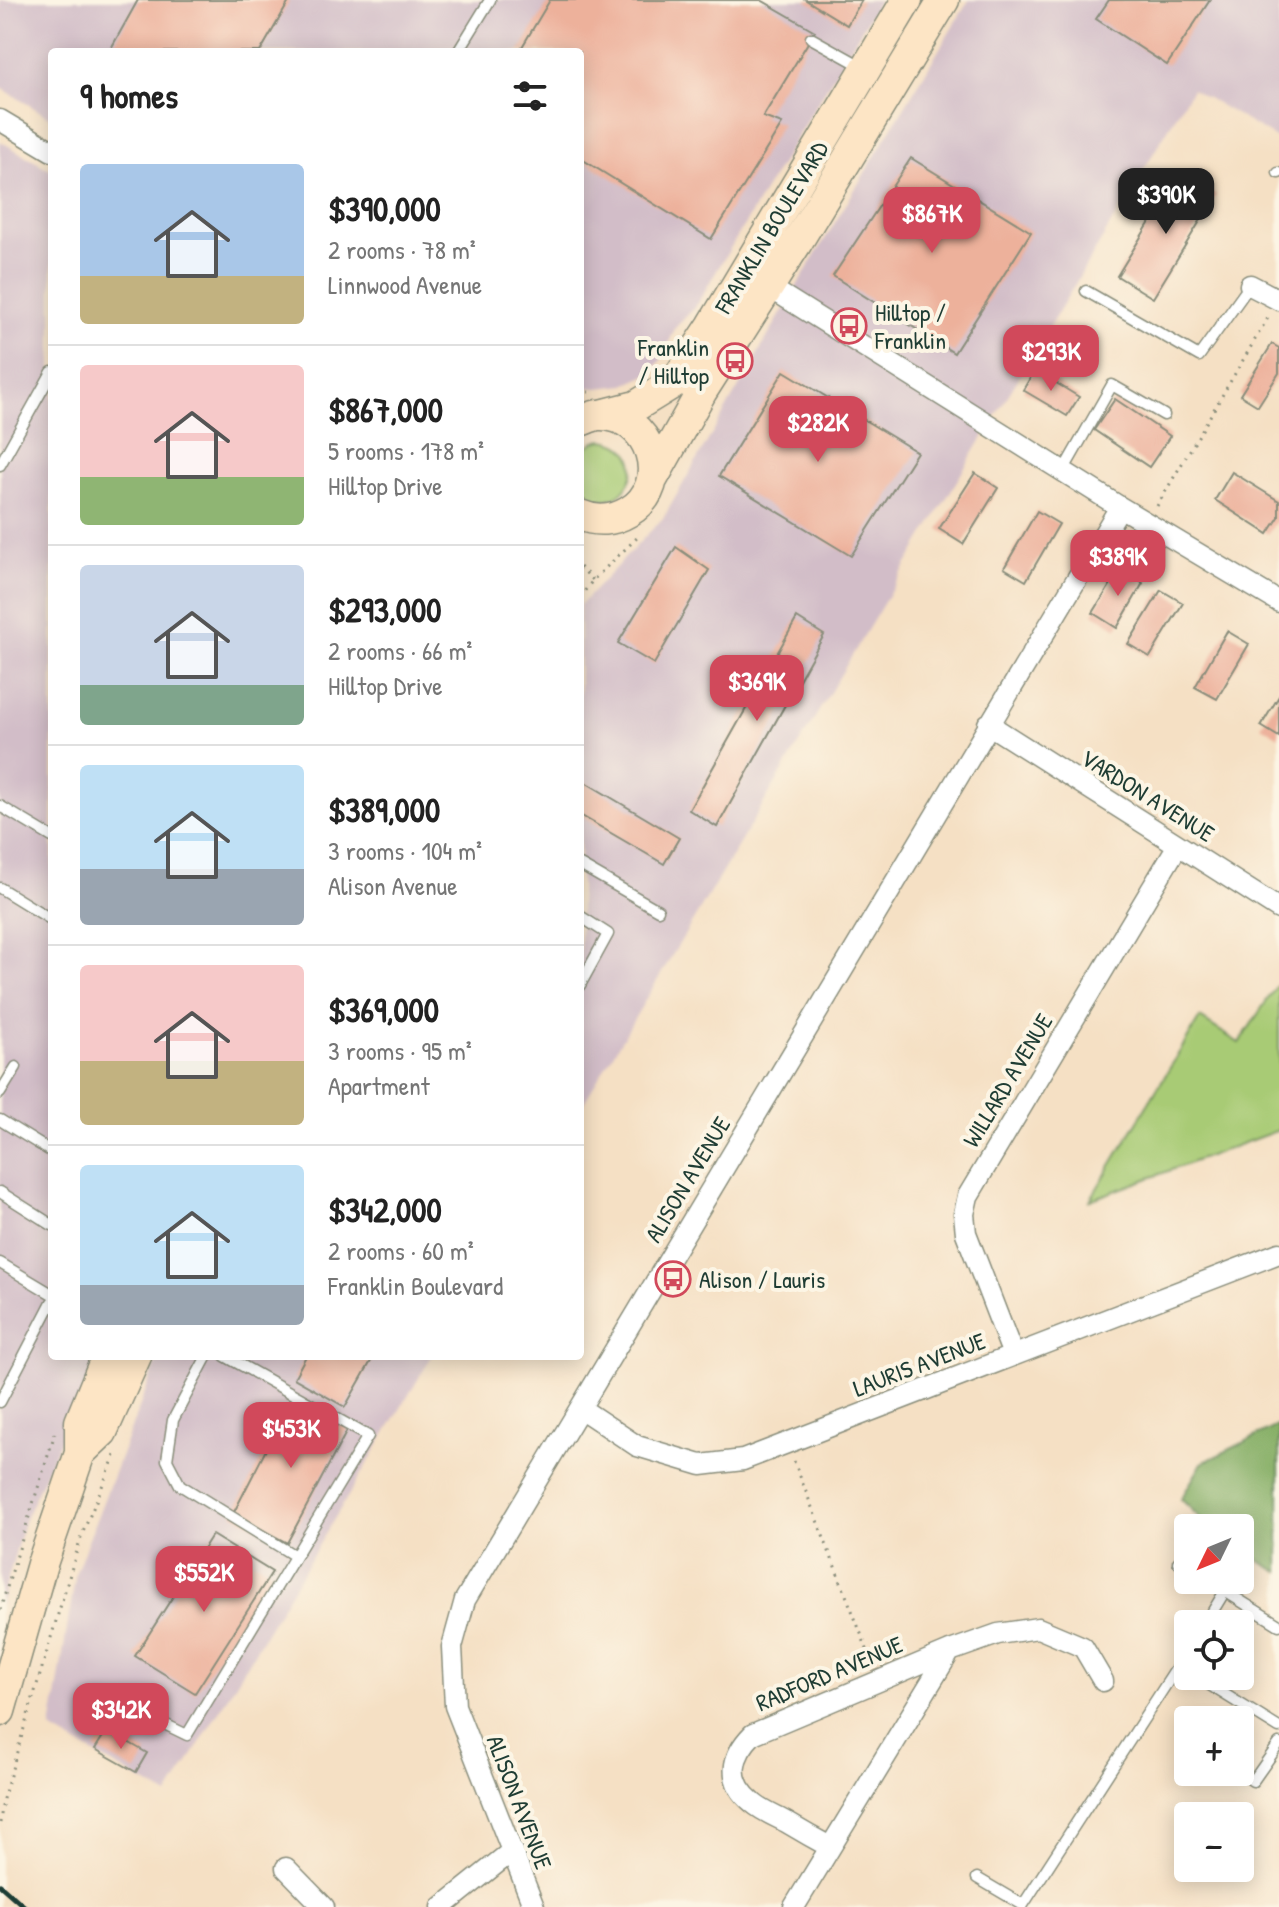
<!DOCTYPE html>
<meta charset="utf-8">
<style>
body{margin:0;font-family:"Patrick Hand",sans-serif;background:#f2f2f2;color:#222;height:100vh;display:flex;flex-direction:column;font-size:30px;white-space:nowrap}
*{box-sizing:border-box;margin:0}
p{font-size:26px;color:#767676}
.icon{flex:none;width:44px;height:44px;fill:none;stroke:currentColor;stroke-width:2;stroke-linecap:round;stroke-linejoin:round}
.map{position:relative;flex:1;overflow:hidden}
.panel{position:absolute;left:48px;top:48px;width:536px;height:1312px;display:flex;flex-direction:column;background:#fff;border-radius:8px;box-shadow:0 4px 20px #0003}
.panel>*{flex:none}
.needle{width:52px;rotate:227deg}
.controls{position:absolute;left:1174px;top:1514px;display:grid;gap:16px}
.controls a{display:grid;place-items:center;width:80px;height:80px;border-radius:8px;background:#fff;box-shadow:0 4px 20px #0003;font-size:40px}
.price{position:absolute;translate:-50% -68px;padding:0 18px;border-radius:16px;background:#d1495b;color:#fff;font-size:26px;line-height:52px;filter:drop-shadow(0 2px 4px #0008)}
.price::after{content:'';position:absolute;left:50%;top:48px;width:24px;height:18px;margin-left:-12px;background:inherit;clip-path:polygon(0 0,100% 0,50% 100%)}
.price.on{background:#222;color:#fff}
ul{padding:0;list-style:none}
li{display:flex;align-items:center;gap:24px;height:200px;padding:0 32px}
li+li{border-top:2px solid #e0e0e0}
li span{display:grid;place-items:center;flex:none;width:224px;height:160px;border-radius:8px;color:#555}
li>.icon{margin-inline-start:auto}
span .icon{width:96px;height:96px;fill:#fffc;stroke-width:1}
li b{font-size:34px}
h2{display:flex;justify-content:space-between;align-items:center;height:96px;padding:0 32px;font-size:34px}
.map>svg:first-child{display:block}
.industrial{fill:#d2bdc8}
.green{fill:#a8cb74;stroke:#648454;stroke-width:2}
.forest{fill:#86af66;stroke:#52764d;stroke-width:2}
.building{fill:#edb19b}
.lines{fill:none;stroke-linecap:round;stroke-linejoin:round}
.service-casing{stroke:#8a8e7c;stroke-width:13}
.minor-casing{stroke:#8a8e7c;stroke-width:23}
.secondary-casing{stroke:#8a8e7c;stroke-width:33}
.path{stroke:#8a8e7c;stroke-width:3;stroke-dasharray:2 6;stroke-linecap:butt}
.service{stroke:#fff;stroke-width:10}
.minor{stroke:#fff;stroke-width:20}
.secondary{stroke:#fde5c5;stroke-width:30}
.rail{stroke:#1f3d34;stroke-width:5}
.labels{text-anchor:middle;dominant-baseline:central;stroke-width:8;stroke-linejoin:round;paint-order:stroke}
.street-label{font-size:24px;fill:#1f3d34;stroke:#fcf5e5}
.poi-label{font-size:24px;fill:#1f3d34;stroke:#fcf5e5;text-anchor:start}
</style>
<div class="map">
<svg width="1279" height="1907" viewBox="0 0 1279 1907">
<rect width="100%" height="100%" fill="#fcf5e5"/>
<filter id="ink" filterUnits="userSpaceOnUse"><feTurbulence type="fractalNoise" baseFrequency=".0125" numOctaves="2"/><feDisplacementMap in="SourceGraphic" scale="16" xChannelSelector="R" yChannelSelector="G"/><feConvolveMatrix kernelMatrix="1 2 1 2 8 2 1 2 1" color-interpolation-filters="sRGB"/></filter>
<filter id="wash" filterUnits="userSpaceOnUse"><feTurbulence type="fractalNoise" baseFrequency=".006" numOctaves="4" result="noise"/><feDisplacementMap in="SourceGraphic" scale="32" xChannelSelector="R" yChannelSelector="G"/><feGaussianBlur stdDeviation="1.8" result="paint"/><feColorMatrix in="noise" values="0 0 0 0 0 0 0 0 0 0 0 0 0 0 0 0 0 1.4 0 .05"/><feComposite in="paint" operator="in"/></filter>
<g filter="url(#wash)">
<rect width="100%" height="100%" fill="#f5e0c4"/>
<path class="industrial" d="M0,0H879L695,307L675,328L663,357L655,368L645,376L625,385L598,388L580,387V52H52V119L0,87Z
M969,0H1279V140L1192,89L580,1109V605L664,517L801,279Z
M0,141L52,171V1356H98L25,1519L0,1606Z
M159,1356H432L168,1796L51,1729L76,1572Z"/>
<path class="green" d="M603,440C663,448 620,530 580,487V452L594,442Z
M1279,982V1130L1090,1200L1200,1018L1239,1043Z"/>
<path class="forest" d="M1279,1425V1572L1240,1550V1528H1210L1181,1499L1202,1463Z"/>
<g id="blocks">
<path class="building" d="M138,0H290L260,52H109Z
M550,0H761L815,31L763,117L782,124L711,239L580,158V52H519Z
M806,0H862L847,25Z
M1109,0H1210L1167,65L1096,19Z
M911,158L1031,232L954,353L833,276Z
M1180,173L1216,195L1153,298L1117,276Z
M1272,344L1279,348V373L1258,406L1240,395Z
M1035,370L1079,397L1067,416L1023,390Z
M784,371L917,452L851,556L719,476Z
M1115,399L1170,436L1149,467L1094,430Z
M1232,472L1279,501V517L1268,534L1215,500Z
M975,473L998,488L963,544L939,529Z
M1037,511L1059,524L1026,581L1004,568Z
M676,547L709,570L654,664L618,643Z
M1120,569L1143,583L1117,628L1093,613Z
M1161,590L1183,603L1150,657L1128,644Z
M797,618L824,635L717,827L689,810Z
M1227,631L1249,644L1217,699L1195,687Z
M1279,696V737L1261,726Z
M580,779L679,838L664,864L580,815Z
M306,1356H374L345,1407L294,1378Z
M293,1397L349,1427L287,1543L233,1514Z
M212,1535L272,1572L195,1693L135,1656Z
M107,1730L147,1753L136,1772L95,1749Z"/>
</g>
</g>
<g filter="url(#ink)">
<use href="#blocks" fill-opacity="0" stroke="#8a8e7c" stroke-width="2"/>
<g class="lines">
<defs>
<path id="service" d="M811,38L865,68
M458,52L490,0
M1278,173H1279
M1086,291L1199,356L1250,285
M0,465L52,372
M1063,471L1112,385L1164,415
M0,806L52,837
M580,865L658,910
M0,888L52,920
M580,916L608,934L580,985
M0,1093L16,1067
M0,1120L52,1152
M0,1192L52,1225
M0,1263L52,1294
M207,1356L173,1420L167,1460L180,1485L295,1556
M0,1402L52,1302
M1178,1562L1188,1568
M1207,1580L1279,1625
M1205,1624L1225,1591
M1178,1666L1188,1650
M1195,1676L1279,1728
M111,1698L187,1735L368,1436L225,1356
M1239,1772L1253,1781L1279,1744
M977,1878L1023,1905L1178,1666L1188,1672"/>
<path id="minor" d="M0,120L52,151
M1250,285L1279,300
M769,287L1120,507L1279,602
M988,724L1279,909
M1013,1355L966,1233L964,1214L968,1196L1178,845
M580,1408L637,1446L701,1465L743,1460L1279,1253
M830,1847C815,1839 801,1831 786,1822C775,1816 762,1811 753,1803C726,1781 731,1756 753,1734L950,1651L998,1634L1038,1628L1083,1647L1103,1681
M286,1868L324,1907
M442,1907L512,1851
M534,1907L455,1706L452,1647L465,1600L1120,507
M794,1907L950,1651"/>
<path id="secondary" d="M601,415L636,406L675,382L712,326L907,0
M580,421C586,419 592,416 598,415C650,412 675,485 628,512C613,521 596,522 580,515
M652,480L702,391L796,244L944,0
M80,1453L102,1432L136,1356
M0,1711L42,1564L80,1453V1422L107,1356"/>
</defs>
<use href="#service" class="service-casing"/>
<use href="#minor" class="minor-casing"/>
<use href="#secondary" class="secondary-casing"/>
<path class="path" d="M580,392H589
M1157,506L1269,316
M580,567L593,580
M580,597L593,580L641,534
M794,1461L872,1662
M0,1610L55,1433
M0,1823L3,1799L81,1537L116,1453"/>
<use href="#service" class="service"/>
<use href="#minor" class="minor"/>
<use href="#secondary" class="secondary"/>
<path class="rail" d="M0,1885L25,1907"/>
</g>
</g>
<defs>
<symbol id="bus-ring" viewBox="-11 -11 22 22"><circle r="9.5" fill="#fcf5e5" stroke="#d1495b" stroke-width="1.5"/><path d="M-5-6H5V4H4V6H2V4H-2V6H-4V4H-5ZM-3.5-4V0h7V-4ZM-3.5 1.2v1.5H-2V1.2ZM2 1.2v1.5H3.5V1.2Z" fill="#d1495b"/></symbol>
</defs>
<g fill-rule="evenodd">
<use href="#bus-ring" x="829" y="306" width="40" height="40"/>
<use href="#bus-ring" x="715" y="341" width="40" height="40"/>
<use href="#bus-ring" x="653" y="1259" width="40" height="40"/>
</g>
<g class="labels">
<g class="street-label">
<text transform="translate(771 227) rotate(-59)">FRANKLIN BOULEVARD</text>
<text transform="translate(1148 795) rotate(32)">VARDON AVENUE</text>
<text transform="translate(1007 1080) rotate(-59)">WILLARD AVENUE</text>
<text transform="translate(687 1179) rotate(-59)">ALISON AVENUE</text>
<text transform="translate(919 1364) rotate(-21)">LAURIS AVENUE</text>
<text transform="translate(829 1673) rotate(-23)">RADFORD AVENUE</text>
<text transform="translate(520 1802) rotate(69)">ALISON AVENUE</text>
</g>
<g class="poi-label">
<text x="875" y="312">Hilltop /<tspan x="875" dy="28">Franklin</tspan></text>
<text x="709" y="347" text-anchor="end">Franklin<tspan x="709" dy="28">/ Hilltop</tspan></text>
<text x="699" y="1279">Alison / Lauris</text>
</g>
</g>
</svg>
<div class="controls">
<a><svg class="needle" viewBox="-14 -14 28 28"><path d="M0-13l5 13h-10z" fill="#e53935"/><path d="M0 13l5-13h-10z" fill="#767676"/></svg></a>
<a><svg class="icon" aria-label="locate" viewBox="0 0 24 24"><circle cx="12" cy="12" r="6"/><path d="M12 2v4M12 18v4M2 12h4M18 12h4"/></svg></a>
<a>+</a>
<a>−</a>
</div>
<b class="price on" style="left:1166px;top:236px">$390K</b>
<b class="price" style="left:932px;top:255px">$867K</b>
<b class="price" style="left:1051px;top:393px">$293K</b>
<b class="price" style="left:818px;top:464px">$282K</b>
<b class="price" style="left:1118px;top:598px">$389K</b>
<b class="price" style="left:757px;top:723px">$369K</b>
<b class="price" style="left:291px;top:1470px">$453K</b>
<b class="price" style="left:204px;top:1614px">$552K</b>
<b class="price" style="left:121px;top:1751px">$342K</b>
<section class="panel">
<h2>9 homes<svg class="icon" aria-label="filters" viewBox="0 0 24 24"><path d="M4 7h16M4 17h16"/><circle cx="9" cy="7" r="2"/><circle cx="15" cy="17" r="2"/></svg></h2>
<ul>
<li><span style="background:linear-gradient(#a9c7e8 70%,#c2b280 0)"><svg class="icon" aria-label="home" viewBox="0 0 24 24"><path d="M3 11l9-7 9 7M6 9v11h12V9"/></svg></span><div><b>$390,000</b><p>2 rooms · 78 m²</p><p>Linnwood Avenue</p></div></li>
<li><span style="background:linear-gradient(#f6c9c9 70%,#8fb573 0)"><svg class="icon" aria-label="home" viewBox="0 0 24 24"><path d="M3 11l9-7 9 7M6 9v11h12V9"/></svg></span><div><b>$867,000</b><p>5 rooms · 178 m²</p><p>Hilltop Drive</p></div></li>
<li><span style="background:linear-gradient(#c9d6e8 75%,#7fa58c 0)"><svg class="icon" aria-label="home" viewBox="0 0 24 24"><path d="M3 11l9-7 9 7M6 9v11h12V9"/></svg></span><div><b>$293,000</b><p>2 rooms · 66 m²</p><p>Hilltop Drive</p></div></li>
<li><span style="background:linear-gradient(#bfe0f5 65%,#9aa5b1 0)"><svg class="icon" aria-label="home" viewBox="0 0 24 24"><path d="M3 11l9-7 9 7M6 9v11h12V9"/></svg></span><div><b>$389,000</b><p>3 rooms · 104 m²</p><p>Alison Avenue</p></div></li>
<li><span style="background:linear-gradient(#f6c9c9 60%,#c2b280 0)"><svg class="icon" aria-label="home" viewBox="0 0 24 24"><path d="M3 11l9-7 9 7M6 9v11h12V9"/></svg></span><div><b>$369,000</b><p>3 rooms · 95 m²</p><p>Apartment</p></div></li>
<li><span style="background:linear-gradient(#bfe0f5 75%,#9aa5b1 0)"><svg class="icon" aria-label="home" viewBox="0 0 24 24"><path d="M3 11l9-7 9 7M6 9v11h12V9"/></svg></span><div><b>$342,000</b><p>2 rooms · 60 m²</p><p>Franklin Boulevard</p></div></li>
</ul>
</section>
</div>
